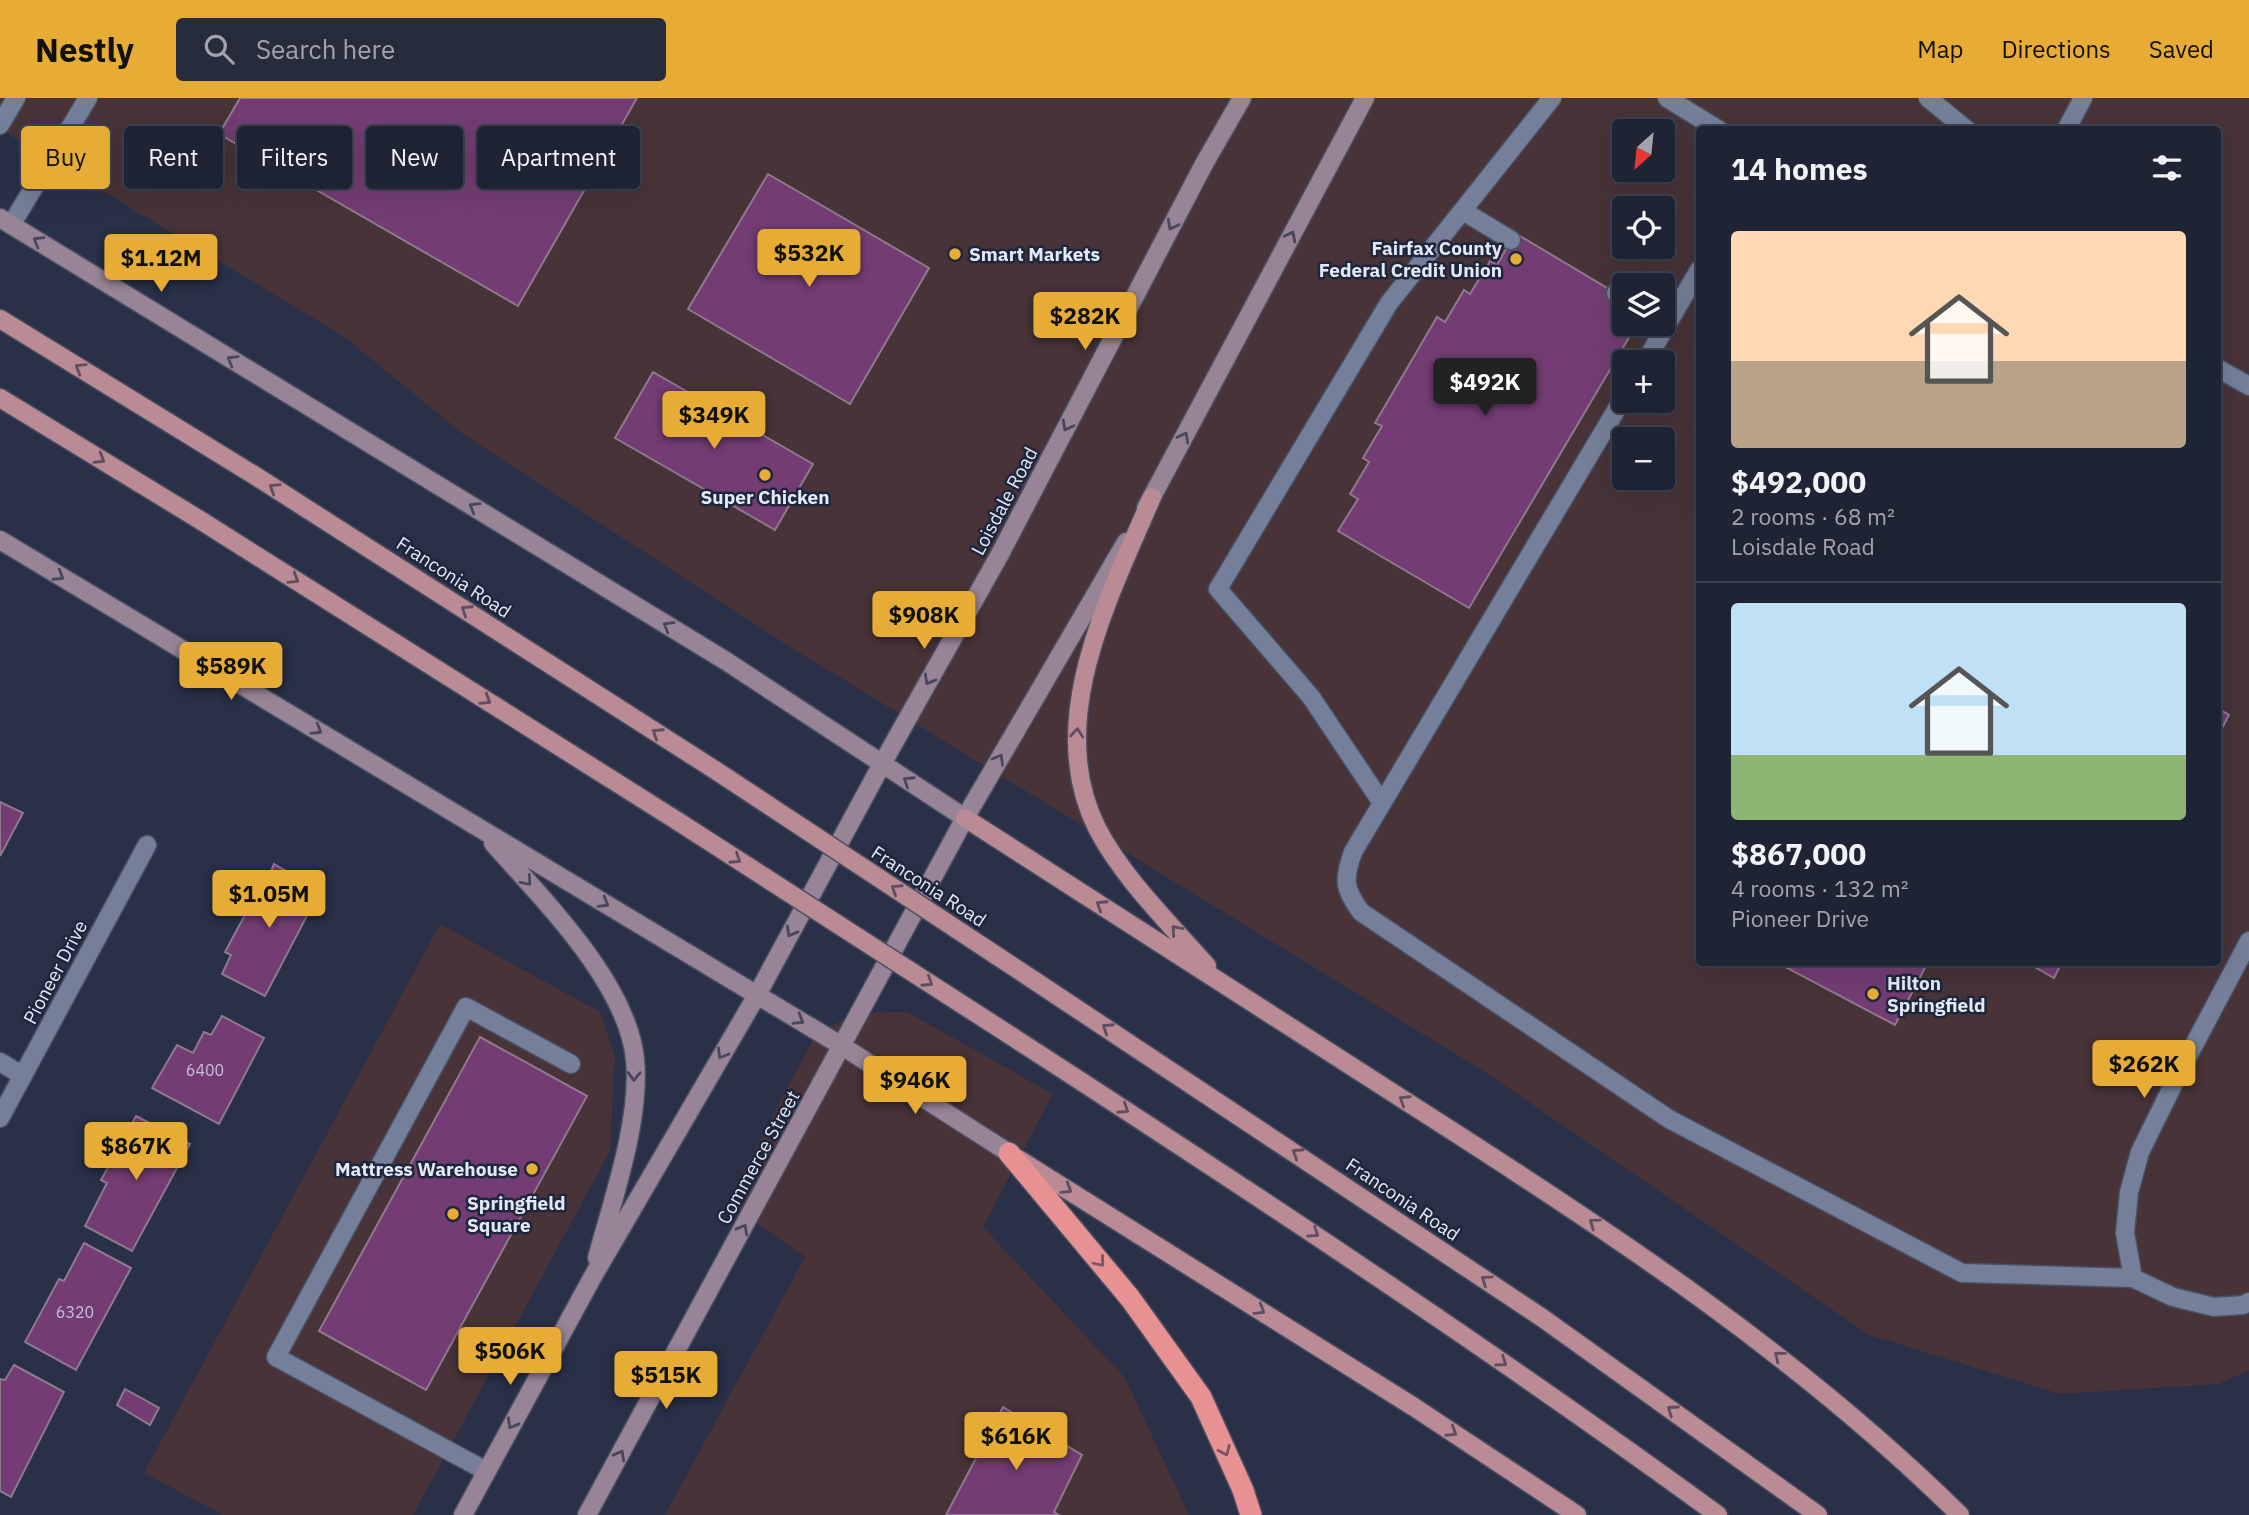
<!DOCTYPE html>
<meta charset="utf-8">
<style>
body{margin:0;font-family:"IBM Plex Sans",sans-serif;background:#272c3d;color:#f1f3f6;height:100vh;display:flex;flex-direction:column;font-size:26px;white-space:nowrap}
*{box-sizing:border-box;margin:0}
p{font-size:23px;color:#a1a4ad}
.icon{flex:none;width:38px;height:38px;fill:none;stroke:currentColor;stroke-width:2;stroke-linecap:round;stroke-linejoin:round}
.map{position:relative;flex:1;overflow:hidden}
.drawer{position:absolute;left:1696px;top:28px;width:525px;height:840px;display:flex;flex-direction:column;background:#1f2435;border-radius:7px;box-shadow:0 7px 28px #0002,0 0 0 2px #3c4150}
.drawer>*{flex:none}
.top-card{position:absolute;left:21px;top:28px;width:665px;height:63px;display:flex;gap:14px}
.needle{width:46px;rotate:207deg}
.tools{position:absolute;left:1612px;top:21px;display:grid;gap:14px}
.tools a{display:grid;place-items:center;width:63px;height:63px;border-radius:7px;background:#1f2435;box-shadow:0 7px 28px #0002,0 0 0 2px #3c4150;font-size:35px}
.price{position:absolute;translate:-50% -60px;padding:0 16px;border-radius:7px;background:#e6ac36;color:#111;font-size:23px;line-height:46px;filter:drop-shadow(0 2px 4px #0008)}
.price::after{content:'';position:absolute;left:50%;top:42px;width:21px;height:16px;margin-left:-10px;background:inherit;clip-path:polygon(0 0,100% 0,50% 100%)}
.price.current{background:#222;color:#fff}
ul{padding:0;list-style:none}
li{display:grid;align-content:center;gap:14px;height:371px;padding:0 35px}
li+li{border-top:2px solid #3c4150}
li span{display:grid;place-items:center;height:217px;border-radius:7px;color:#555}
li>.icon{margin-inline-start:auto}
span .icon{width:126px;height:126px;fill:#fffc;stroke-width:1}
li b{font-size:30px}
h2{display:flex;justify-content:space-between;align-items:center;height:84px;padding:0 35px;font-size:30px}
.chip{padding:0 24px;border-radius:7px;background:#1f2435;box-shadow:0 7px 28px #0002,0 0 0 2px #3c4150;font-size:24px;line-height:63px}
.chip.current{background:#e6ac36;color:#111}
header{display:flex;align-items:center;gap:42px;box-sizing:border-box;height:98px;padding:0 35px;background:#e6ac36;color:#111}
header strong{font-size:33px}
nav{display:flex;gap:38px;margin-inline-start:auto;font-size:24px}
.search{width:490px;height:63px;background:#272c3d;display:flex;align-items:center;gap:18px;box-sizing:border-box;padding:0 24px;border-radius:7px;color:#a1a4ad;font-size:26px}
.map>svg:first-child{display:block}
.commercial{fill:#473338;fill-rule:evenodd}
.building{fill:#733d73;stroke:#8f798e;stroke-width:2}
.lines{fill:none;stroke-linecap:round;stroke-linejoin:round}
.lane-casing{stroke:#494e61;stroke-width:21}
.street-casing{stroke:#494e61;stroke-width:21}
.secondary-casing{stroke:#494e61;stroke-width:21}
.primary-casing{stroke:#494e61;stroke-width:21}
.highway-casing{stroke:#494e61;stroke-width:24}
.lane{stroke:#757f99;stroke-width:18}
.street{stroke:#757f99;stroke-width:18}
.secondary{stroke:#988497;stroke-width:18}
.primary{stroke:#ba8a95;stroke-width:18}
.highway{stroke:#e89192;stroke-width:21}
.primary-bridge-casing{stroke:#494e61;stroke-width:21;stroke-linecap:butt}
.primary-bridge{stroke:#ba8a95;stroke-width:18}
.oneway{stroke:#49475c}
.oneway2{stroke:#5d4e60}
.oneway3{stroke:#795663}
.poi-dot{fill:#e6ac36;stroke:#1f263c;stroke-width:2.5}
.labels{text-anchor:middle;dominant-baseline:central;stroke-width:5;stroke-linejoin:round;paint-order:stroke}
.number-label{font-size:16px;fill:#c8bed7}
.poi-label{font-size:19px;font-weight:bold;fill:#e4e9f8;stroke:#1f263c;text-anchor:start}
.street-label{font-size:19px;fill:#e4e9f8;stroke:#1f263c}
</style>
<header>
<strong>Nestly</strong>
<div class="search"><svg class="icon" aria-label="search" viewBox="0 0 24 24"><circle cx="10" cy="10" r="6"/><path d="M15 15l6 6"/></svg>Search here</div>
<nav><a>Map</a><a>Directions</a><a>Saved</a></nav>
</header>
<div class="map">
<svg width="2249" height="1417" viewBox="0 0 2249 1417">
<rect width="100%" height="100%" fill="#293047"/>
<path class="commercial" d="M0,0H2249V1272L2219,1286L2060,1296L1869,1237L1485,974L787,547L463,336L343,238L0,31ZM1699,32H2217V864H1699ZM1624,33H1662V72H1624ZM1624,110H1662V149H1624ZM1624,187H1662V226H1624ZM1624,264H1662V303H1624ZM1624,341H1662V380H1624Z
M440,826L600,914L615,957L610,1053L413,1417H223L144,1375Z
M907,914L1053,996L983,1129L1125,1280L1189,1417H665L805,1159L727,1104L817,934L860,915Z"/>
<path class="building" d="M240,0H637L518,208L219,36Z
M768,76L929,170L850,306L688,211Z
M1515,135L1624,200V226H1637L1469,510L1338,433L1358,401L1350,396L1369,364L1363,360L1382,328L1375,325L1437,219L1445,224L1464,192L1470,196L1490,163L1497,167Z
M653,274L813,366L775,432L615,340Z
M2217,610L2229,617L2217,640Z
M0,704L23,715L0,758Z
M274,766L320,793L265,898L222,876L231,857L225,854L260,789L264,790Z
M1776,864H1928L1895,927Z
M2026,864H2062L2054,880Z
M222,918L264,940L219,1026L152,990L177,947L193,955L204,934L211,937Z
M480,939L587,998L426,1292L319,1233Z
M136,1018L190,1046L132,1153L85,1128L107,1085L101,1082Z
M84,1145L131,1170L76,1272L25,1244L59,1181L64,1183Z
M14,1267L64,1294L11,1399L0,1393V1281L5,1282Z
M125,1291L159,1310L150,1327L117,1307Z
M1003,1309L1082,1357L1054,1414L1059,1417H946Z"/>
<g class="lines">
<defs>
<path id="lane" d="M1667,0L1719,32
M1928,0L1967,32
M2066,32L2083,0
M1463,113L1511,142
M1616,195L1624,189
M1645,264L1699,172
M2217,270L2249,288
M1624,299L1353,754C1343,782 1344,791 1361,814L1669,1021L1962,1175L2133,1180L2173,1199L2214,1209L2243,1207L2249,1204
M1382,705L1311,599L1218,491L1389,205L1552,0
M486,1373L276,1259L466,909L571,966"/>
<path id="street" d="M0,27L16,0
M11,127L88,0
M0,964L23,978
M0,1020L147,747
M2133,1180L2125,1135L2129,1094L2140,1054L2176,981L2249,843"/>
<path id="secondary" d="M0,120L726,563L965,720
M1146,410L1365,0
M0,442L842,948L1009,1055
M493,745C542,801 627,884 635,961C641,1021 613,1101 597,1160
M463,1417L592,1180L757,897L882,666L999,458L1204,66L1242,0
M587,1417L965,720L1126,444"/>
<path id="primary" d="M0,221L254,377L715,672
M0,300L200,422L679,724
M1152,399C1110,498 1043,623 1097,730C1122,779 1170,826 1207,868
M965,720C1116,817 1267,914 1418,1011C1609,1133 1798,1257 1960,1417
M1035,883L1541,1219L1818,1417
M1005,934C1246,1090 1486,1248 1718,1417
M1018,1061L1414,1309L1577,1417"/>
<path id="highway" d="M1009,1055L1130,1200L1201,1299L1243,1392L1251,1417"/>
</defs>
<use href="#lane" class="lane-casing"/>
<use href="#street" class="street-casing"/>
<use href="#secondary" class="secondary-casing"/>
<use href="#primary" class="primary-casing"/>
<use href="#highway" class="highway-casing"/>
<use href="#lane" class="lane"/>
<use href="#street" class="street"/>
<use href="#secondary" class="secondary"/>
<use href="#primary" class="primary"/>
<use href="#highway" class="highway"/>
<defs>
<path id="primary-bridge" d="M715,672L1035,883
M679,724L1005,934"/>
</defs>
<use href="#primary-bridge" class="primary-bridge-casing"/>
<use href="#primary-bridge" class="primary-bridge"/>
</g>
<defs><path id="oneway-chevron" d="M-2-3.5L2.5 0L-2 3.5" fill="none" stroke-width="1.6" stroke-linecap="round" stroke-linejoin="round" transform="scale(1.75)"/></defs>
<g class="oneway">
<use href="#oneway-chevron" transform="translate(1172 127) rotate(118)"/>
<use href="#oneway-chevron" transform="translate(1291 138) rotate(-62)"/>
<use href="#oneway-chevron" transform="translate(38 143) rotate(-149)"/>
<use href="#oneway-chevron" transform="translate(232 262) rotate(-149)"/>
<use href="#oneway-chevron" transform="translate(1067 328) rotate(118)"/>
<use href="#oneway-chevron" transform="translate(1184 339) rotate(-62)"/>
<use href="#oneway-chevron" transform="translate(474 409) rotate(-149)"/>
<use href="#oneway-chevron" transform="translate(59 478) rotate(31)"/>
<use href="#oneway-chevron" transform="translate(668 528) rotate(-149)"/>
<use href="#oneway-chevron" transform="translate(929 582) rotate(119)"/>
<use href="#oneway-chevron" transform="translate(317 632) rotate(31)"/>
<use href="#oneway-chevron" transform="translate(999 661) rotate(-60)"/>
<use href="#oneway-chevron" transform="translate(908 683) rotate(-147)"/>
<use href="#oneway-chevron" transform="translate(527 783) rotate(49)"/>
<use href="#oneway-chevron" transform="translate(604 805) rotate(31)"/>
<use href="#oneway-chevron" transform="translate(791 834) rotate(119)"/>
<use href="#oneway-chevron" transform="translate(799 922) rotate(31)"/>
<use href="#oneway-chevron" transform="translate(722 956) rotate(120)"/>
<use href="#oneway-chevron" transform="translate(634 978) rotate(91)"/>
<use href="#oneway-chevron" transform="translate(743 1131) rotate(-61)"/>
<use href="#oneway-chevron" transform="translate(512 1326) rotate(119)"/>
<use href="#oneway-chevron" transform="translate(620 1357) rotate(-61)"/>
</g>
<g class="oneway2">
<use href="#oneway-chevron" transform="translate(80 270) rotate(-148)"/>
<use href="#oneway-chevron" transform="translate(100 361) rotate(31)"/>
<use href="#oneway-chevron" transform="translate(274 390) rotate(-148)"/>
<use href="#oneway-chevron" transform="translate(294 481) rotate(32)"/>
<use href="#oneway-chevron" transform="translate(466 512) rotate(-147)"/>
<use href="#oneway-chevron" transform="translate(486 602) rotate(32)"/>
<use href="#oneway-chevron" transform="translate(657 635) rotate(-147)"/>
<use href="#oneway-chevron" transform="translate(1077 635) rotate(-85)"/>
<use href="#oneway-chevron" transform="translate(736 761) rotate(33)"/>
<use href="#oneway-chevron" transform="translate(896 791) rotate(-147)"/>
<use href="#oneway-chevron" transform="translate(1101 807) rotate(-147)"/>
<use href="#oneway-chevron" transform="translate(1176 832) rotate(-131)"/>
<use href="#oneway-chevron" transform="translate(928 884) rotate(33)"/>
<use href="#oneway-chevron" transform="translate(1107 930) rotate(-147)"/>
<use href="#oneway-chevron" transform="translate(1404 1002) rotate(-147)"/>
<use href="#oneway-chevron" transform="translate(1124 1011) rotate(33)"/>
<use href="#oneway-chevron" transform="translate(1297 1055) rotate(-147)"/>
<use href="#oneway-chevron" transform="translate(1067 1091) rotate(32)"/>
<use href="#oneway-chevron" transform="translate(1594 1125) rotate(-144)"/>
<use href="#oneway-chevron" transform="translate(1314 1135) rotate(34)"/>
<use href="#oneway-chevron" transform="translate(1486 1182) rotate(-146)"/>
<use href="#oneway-chevron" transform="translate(1260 1212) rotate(32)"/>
<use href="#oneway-chevron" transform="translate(1779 1258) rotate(-141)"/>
<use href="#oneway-chevron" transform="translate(1502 1264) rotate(35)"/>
<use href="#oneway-chevron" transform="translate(1672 1312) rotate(-145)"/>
<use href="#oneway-chevron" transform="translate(1452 1334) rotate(33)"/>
</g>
<g class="oneway3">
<use href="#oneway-chevron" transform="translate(1100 1164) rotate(50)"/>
<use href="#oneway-chevron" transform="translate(1225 1353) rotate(66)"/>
</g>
<g class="poi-dot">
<circle cx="955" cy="156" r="7"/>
<circle cx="1516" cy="161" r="7"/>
<circle cx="765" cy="377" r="7"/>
<circle cx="1873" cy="896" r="7"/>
<circle cx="532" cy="1071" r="7"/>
<circle cx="453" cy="1116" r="7"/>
</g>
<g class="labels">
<g class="number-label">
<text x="205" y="972">6400</text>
<text x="75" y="1214">6320</text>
</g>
<g class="poi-label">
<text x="1502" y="150" text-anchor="end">Fairfax County<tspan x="1502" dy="22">Federal Credit Union</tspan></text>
<text x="969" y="156">Smart Markets</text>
<text x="765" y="399" text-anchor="middle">Super Chicken</text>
<text x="1887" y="885">Hilton<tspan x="1887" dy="22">Springfield</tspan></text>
<text x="518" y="1071" text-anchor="end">Mattress Warehouse</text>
<text x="467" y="1105">Springfield<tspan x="467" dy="22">Square</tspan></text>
</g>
<g class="street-label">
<text transform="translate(1004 403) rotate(-62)">Loisdale Road</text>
<text transform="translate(454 479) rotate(33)">Franconia Road</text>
<text transform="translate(929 788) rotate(33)">Franconia Road</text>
<text transform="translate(55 874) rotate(-62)">Pioneer Drive</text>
<text transform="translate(758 1059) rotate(-61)">Commerce Street</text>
<text transform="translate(1403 1101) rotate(34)">Franconia Road</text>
</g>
</g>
</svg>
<div class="tools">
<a><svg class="needle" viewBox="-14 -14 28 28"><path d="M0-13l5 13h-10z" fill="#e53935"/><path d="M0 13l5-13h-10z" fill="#a1a4ad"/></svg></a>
<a><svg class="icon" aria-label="locate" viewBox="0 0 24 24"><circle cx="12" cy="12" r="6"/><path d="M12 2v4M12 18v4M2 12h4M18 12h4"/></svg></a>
<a><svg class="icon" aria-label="layers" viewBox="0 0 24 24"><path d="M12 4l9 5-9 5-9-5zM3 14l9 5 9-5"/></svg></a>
<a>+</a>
<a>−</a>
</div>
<b class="price" style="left:809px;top:191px">$532K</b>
<b class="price" style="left:161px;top:196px">$1.12M</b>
<b class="price" style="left:1085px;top:254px">$282K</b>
<b class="price current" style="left:1485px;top:320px">$492K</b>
<b class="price" style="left:714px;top:353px">$349K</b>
<b class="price" style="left:924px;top:553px">$908K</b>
<b class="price" style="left:231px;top:604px">$589K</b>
<b class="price" style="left:269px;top:832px">$1.05M</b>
<b class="price" style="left:2144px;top:1002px">$262K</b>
<b class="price" style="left:915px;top:1018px">$946K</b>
<b class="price" style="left:136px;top:1084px">$867K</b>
<b class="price" style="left:510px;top:1289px">$506K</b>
<b class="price" style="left:666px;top:1313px">$515K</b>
<b class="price" style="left:1016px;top:1374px">$616K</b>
<div class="top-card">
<a class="chip current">Buy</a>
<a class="chip">Rent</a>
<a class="chip">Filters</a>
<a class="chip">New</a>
<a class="chip">Apartment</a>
</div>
<section class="drawer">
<h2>14 homes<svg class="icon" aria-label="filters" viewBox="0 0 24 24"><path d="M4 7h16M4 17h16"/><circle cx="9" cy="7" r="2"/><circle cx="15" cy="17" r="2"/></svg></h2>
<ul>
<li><span style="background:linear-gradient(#ffd9b3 60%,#b9a48a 0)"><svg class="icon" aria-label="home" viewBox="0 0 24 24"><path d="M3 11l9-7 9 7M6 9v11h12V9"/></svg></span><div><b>$492,000</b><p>2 rooms · 68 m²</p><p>Loisdale Road</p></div></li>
<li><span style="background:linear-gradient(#bfe0f5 70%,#8fb573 0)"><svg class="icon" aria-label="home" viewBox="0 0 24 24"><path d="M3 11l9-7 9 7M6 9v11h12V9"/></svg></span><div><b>$867,000</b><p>4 rooms · 132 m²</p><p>Pioneer Drive</p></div></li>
</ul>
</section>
</div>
